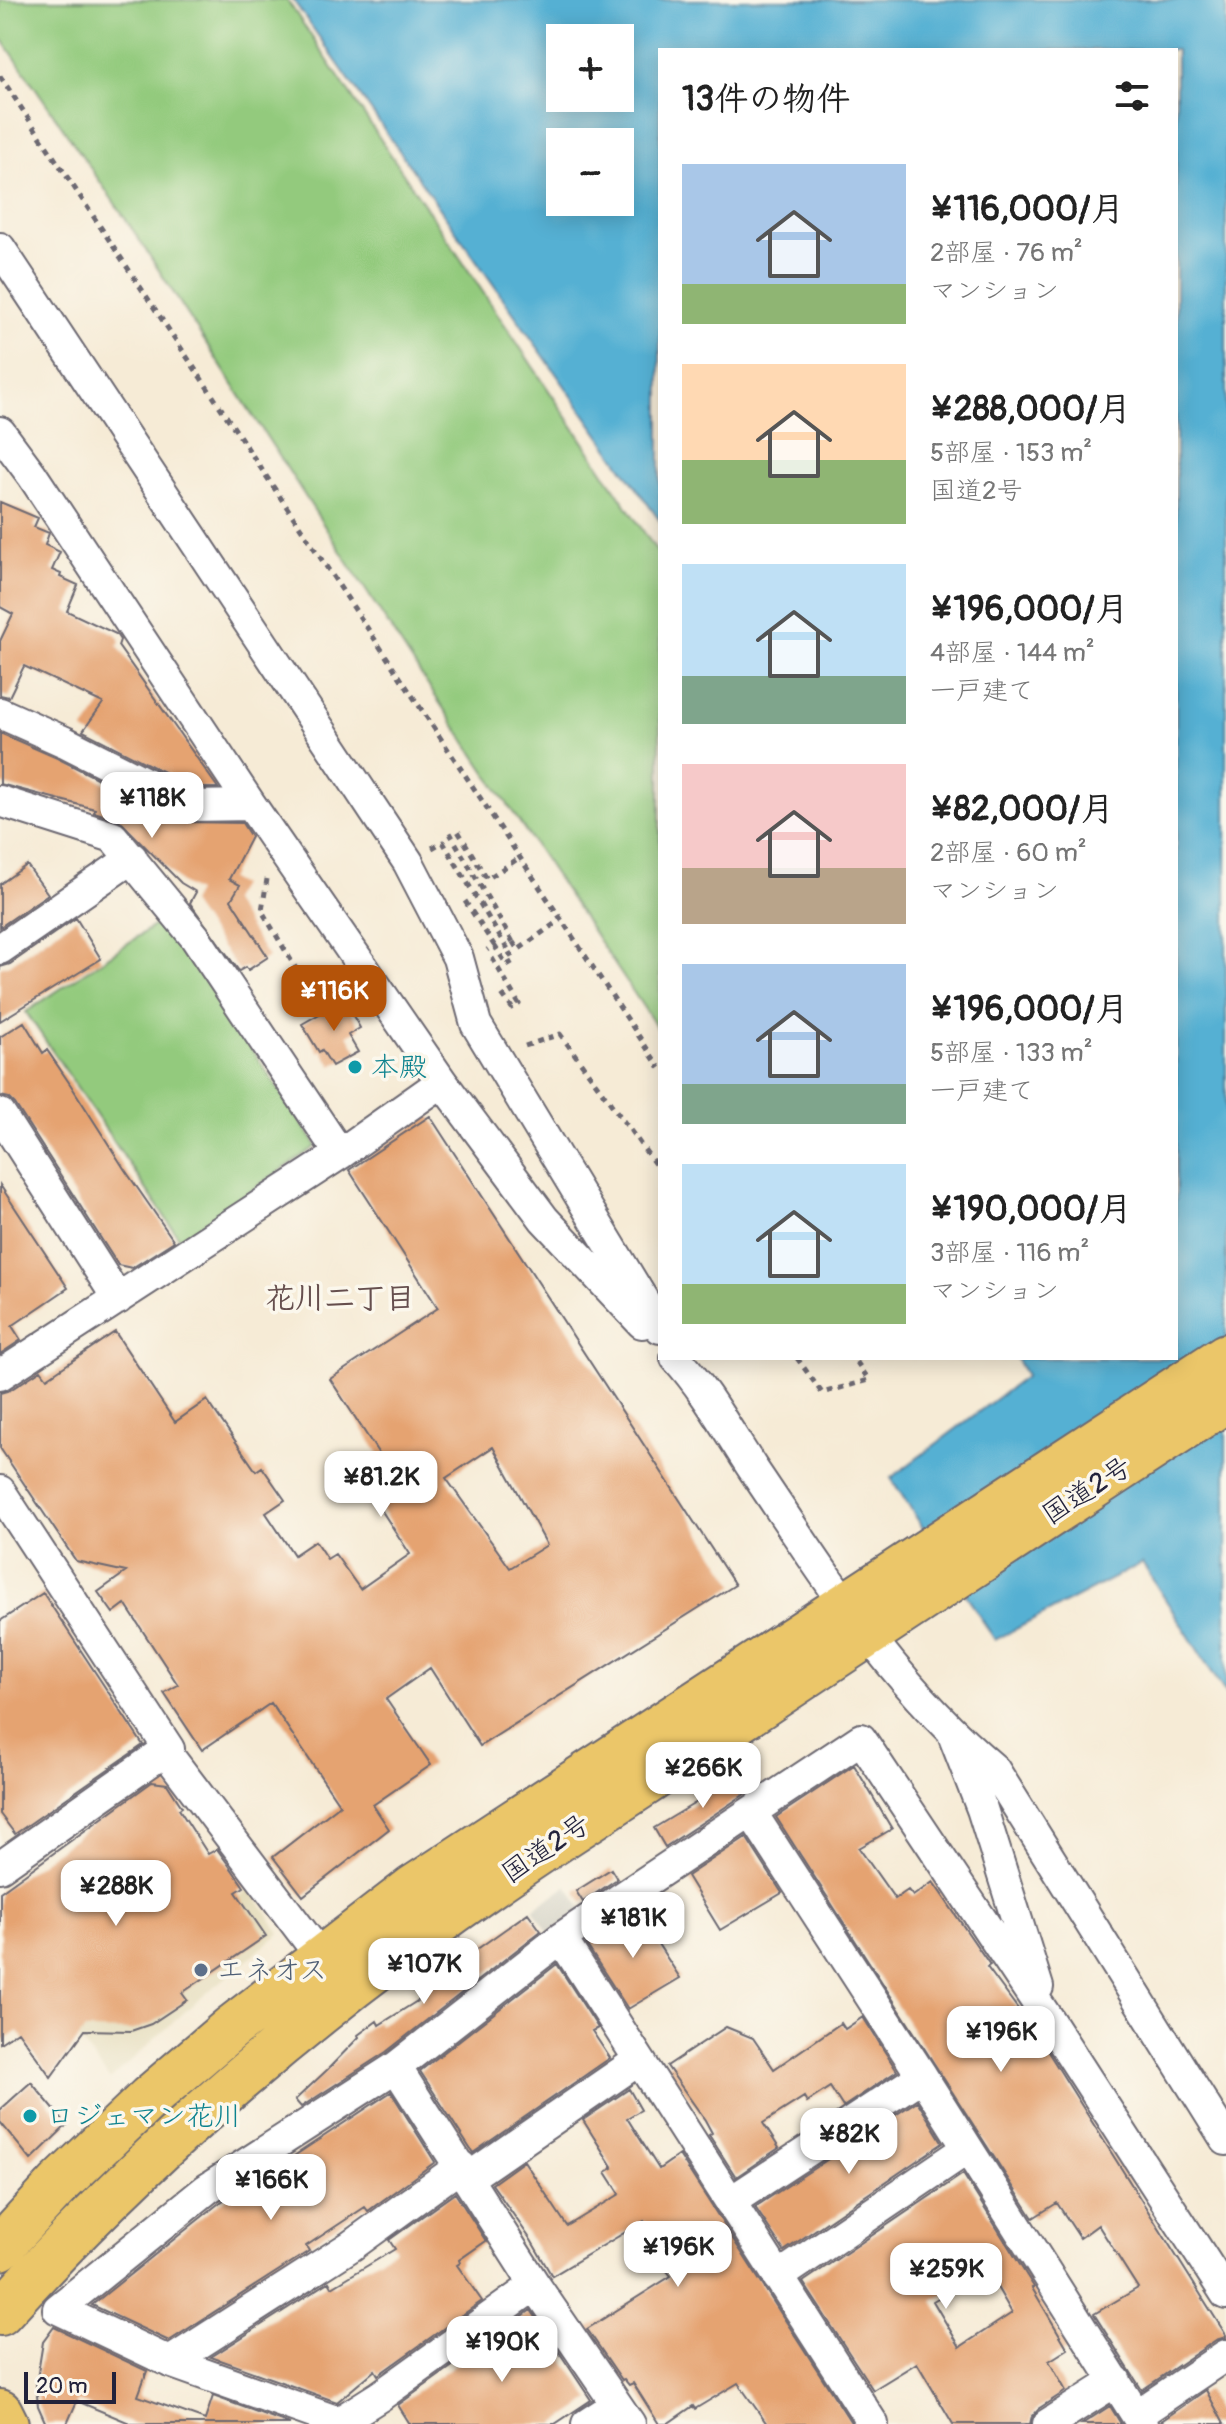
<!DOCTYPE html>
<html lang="ja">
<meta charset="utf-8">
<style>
body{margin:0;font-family:Pangolin,"Klee One",sans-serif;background:#f6f6f6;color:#222;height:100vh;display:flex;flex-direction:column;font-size:30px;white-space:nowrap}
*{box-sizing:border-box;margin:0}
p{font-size:26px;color:#767676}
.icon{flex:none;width:44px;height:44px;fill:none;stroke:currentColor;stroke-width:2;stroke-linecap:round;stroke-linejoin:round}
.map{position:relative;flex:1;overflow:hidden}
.side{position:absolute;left:658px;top:48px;width:520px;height:1312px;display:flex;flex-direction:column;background:#fff;border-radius:0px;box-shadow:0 4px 20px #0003}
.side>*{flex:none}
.tools{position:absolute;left:546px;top:24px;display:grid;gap:16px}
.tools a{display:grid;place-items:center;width:88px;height:88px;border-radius:0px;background:#fff;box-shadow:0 4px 20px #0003;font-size:40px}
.scale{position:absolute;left:24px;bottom:20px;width:92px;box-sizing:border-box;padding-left:8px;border:4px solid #22223b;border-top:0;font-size:22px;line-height:28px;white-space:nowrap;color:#22223b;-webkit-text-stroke:6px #fbf7ec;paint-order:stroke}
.price{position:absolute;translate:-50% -68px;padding:0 18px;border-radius:16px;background:#fff;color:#222;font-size:26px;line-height:52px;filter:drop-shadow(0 2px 4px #0008)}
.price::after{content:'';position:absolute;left:50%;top:48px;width:24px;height:18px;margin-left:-12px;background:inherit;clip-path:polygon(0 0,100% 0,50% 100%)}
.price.active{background:#b45309;color:#fff}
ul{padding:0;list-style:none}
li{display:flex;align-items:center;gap:24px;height:200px;padding:0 24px}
li span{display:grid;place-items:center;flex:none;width:224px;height:160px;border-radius:0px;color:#555}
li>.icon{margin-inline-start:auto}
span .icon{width:96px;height:96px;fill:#fffc;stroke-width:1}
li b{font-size:34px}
h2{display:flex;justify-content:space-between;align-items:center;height:96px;padding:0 24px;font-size:34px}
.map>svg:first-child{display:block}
.built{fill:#e4dbba}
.industrial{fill:#c6c5b8}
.green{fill:#93ca7d;stroke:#5a765c;stroke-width:2}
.water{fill:#55b0d3;stroke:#3c6987;stroke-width:2;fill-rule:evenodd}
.building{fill:#e5a371;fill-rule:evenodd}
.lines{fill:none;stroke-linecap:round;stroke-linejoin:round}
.street-casing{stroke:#6c6871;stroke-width:34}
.primary-casing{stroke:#6c6871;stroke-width:48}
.highway-casing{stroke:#6c6871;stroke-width:48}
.path{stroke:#6c6871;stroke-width:5;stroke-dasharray:6 6;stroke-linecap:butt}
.street{stroke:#fff;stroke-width:30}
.primary{stroke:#ebc669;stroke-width:44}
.highway{stroke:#ebc669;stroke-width:44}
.culture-dot{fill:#0f9aa8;stroke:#fbf7ec;stroke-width:3}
.service-dot{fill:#5c6f8a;stroke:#fbf7ec;stroke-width:3}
.labels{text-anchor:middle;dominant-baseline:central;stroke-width:7;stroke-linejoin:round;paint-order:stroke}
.culture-label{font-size:28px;fill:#0d838f;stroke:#fbf7ec;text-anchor:start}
.street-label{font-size:28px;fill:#22223b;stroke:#fbf7ec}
.service-label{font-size:28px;fill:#4e5e75;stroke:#fbf7ec;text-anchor:start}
.neighbourhood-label{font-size:30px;font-weight:bold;fill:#664f4e;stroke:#fbf7ec}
</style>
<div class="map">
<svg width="1226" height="2424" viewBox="0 0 1226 2424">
<rect width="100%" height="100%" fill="#fbf7ec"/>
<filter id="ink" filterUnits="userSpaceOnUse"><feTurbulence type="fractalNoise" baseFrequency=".0125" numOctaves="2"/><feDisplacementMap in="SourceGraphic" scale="16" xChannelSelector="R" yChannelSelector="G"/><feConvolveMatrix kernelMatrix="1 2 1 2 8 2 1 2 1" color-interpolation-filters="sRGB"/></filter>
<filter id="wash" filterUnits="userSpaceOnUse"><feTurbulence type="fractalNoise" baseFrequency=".006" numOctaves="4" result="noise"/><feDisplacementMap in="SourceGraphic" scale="32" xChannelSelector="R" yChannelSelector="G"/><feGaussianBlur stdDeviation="1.8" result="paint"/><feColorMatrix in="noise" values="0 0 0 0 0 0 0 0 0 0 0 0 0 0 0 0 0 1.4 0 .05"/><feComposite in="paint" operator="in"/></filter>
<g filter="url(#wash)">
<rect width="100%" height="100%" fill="#f6ebd6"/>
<path class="built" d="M251,1889L280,1933L191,2006L110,2080L50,2000L216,1912Z"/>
<path class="industrial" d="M567,1886L586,1914L552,1938L533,1909Z"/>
<path class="green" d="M0,0H287L660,556V1032L413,663L129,224L0,36Z
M164,919L317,1146L180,1239L26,1012Z"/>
<path class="water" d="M293,0H1226V1694L1142,1563L995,1640L891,1478L1026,1376L1016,1358H1176V50H660V521ZM560,38H620V98H560ZM560,142H620V202H560Z"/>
<g id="blocks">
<path class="building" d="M0,502L38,518L34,527L49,533L45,545L60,552L52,570L61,574L60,577L78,585L67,611L116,634L120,640L118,646L218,788H195L83,731L103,703L24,666L9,697L0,695V641L13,614L0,607Z
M0,733L57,758L183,822L242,823L251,837L229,879L240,885L231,900L268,957L248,970L246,967L239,971L190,903L196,892L181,883L119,820L94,812L95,809L0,784Z
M27,865L48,894L0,927V884Z
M76,918L101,959L0,1021V967L10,964Z
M344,1000L360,1028L348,1035L358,1052L332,1066L322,1050L319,1052L302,1024Z
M24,1022L43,1053L47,1050L70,1084L125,1170L174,1241L132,1268L118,1265L15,1104L9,1098L0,1096V1037Z
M430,1116L735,1585L480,1746L430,1668L386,1699L431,1765L373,1805L389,1829L303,1896L273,1857L340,1805L271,1703L202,1750L164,1693L178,1685L125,1604L113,1613L98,1592L126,1572L76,1561L0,1448V1393L10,1390L41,1370L47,1378L115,1332L175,1422L207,1400L256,1471L262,1467L285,1500L266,1513L294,1555L315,1541L327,1559L335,1554L360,1589L410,1554L357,1473L381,1457L330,1379L438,1308L349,1170ZM493,1447L547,1545L510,1568L446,1478Z
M0,1185L68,1288L12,1326L21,1340L0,1354Z
M43,1593L143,1745L15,1834L0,1814V1621Z
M854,1765L892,1829L859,1848L895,1899L908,1890L913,1896L933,1882L990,1965L987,1967L1038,2036L1226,2335V2337L1216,2340L1142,2390L1094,2314L1138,2288L1098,2225L1080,2238L1057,2203L1033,2218L776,1817Z
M745,1773L754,1788L665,1847L654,1828Z
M152,1782L167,1784L182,1807L179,1809L208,1854L217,1849L233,1871L244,1887L236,1892L266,1936L182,1993L187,2000L151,2024L131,2031L85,2030L51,2077L18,2031L0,2043V1892Z
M746,1837L782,1893L720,1930L687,1876Z
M611,1869L617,1879L583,1902L576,1891Z
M636,1910L680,1978L628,2009L586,1944Z
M528,1913L541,1931L386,2052L301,2107L295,2100L327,2070L359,2037L358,2035L377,2021L379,2025L425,1996L421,1989Z
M557,1964L598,2028L592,2031L610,2058L473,2153L420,2071Z
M863,2017L897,2071L843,2107L830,2087L807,2102L804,2097L763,2123L779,2148L736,2177L709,2135L712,2133L705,2120L667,2066L726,2027L753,2038L774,2069L841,2023L845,2029Z
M31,2082L67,2125L31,2160L0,2122V2110Z
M629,2089L641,2110L627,2118L659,2169L679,2155L852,2424H767L738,2383L695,2409L693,2406L667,2424H659L633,2383L629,2385L624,2379L622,2380L587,2329L671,2276L667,2271L674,2266L644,2221L552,2276L531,2240L492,2184L524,2161L567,2226L620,2194L606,2172L613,2168L583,2120Z
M391,2092L435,2162L368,2211L365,2207L306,2246L309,2251L169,2341L92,2305L218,2204L237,2191L238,2193Z
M917,2101L943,2143L784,2251L755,2207Z
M963,2174L1034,2287L1032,2288L1068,2349L1049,2361L1066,2391L1038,2409L1032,2416L1030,2424H953L917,2363L873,2390L803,2282ZM987,2270L1012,2313L960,2347L933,2301Z
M455,2193L486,2241L459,2260L460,2263L457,2265L482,2301L378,2375L375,2370L337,2402L211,2357L329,2282L332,2287L395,2249L389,2240Z
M531,2310L591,2400L555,2424H410L398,2405Z
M54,2327L147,2371L138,2396L205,2420L213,2396L290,2424H132L77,2401L67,2424H46L38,2406L36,2385L43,2342Z
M1206,2390L1224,2424H1160V2422Z
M1110,2406L1121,2424H1082Z"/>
</g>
</g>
<g filter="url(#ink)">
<use href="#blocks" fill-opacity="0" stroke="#6c6871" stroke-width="2"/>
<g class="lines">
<defs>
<path id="street" d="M0,248L408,862L458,958L476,1024L660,1328
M0,432L32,475L251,805L442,1082L544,1219L642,1323
M0,713L65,742L191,806L251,805
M0,801L113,837L195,937L340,1154
M0,949L132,858
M0,1114L118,1299
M676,1358C705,1389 729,1433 753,1469C827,1578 891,1683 994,1769L1226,2140
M0,1375L340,1154L442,1082
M0,1491L169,1749L165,1751L321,1957
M954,1737L982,1809L1038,1987
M751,1812L922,2076
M0,1867L165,1751
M561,1938L873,2424
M396,2067L535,2285L630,2424
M468,2178L639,2060
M730,2202L922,2076L1142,2424
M778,2277L967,2149
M170,2362L351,2246L461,2166
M1137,2415L1226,2355
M339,2422L380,2396L535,2285
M344,2424L170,2362L58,2309L207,2189L396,2067L561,1938L861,1739L1048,2019L1226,2294
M587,2424L616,2405
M1048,2424L1116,2381"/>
<path id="primary" d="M0,2412L6,2424"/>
<path id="highway" d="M0,2248L59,2184L149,2098L231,2028L413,1888L1226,1356
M0,2313C151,2146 326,1998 512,1871C565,1834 620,1801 673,1765C856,1641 1041,1521 1226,1400"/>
</defs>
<use href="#street" class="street-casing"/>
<use href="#primary" class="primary-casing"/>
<use href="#highway" class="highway-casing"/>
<path class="path" d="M0,76L660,1068
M432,848L443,842L506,947L513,942L451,835L458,831L487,879L519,858
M267,879L262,911L315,1001L341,986
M465,901L494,945L487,950
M513,942L518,950L560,920
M494,945L507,965L514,961L506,947
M492,958L519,1004L512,1008L500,991
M525,1046L560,1034L660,1171
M797,1358L822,1393L869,1380L854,1358"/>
<use href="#street" class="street"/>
<use href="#primary" class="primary"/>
<use href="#highway" class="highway"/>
</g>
</g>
<g class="culture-dot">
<circle cx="355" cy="1067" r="8"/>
<circle cx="30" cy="2116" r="8"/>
</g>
<circle class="service-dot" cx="201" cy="1970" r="8"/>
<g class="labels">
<g class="culture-label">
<text x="371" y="1067">本殿</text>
<text x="46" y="2116">ロジェマン花川</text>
</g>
<g class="street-label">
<text transform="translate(1087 1491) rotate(-33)">国道2号</text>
<text transform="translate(546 1849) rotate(-34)">国道2号</text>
</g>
<g class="service-label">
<text x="217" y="1970">エネオス</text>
</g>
<g class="neighbourhood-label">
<text x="340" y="1298">花川二丁目</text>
</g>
</g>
</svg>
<div class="tools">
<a>+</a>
<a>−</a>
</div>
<div class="scale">20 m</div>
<b class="price" style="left:152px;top:840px">¥118K</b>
<b class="price active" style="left:334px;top:1033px">¥116K</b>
<b class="price" style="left:381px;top:1519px">¥81.2K</b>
<b class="price" style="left:703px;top:1810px">¥266K</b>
<b class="price" style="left:116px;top:1928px">¥288K</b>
<b class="price" style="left:633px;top:1960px">¥181K</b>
<b class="price" style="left:424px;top:2006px">¥107K</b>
<b class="price" style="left:1001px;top:2074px">¥196K</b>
<b class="price" style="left:849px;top:2176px">¥82K</b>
<b class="price" style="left:271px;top:2222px">¥166K</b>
<b class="price" style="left:678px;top:2289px">¥196K</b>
<b class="price" style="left:946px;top:2311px">¥259K</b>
<b class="price" style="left:502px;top:2384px">¥190K</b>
<section class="side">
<h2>13件の物件<svg class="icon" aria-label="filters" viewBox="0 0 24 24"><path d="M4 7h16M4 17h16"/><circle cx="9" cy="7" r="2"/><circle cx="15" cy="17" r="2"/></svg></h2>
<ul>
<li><span style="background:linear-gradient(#a9c7e8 75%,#8fb573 0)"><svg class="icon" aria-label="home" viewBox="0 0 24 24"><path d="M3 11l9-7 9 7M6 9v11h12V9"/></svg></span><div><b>¥116,000/月</b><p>2部屋 · 76 m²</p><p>マンション</p></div></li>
<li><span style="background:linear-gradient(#ffd9b3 60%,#8fb573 0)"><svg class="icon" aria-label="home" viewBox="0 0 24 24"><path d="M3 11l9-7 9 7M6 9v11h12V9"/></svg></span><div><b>¥288,000/月</b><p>5部屋 · 153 m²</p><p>国道2号</p></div></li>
<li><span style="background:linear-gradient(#bfe0f5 70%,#7fa58c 0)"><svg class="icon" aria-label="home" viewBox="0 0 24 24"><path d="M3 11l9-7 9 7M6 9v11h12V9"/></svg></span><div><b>¥196,000/月</b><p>4部屋 · 144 m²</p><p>一戸建て</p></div></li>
<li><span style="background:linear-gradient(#f6c9c9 65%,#b9a48a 0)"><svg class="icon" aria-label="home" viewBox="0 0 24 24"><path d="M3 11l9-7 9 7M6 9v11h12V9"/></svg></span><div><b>¥82,000/月</b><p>2部屋 · 60 m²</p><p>マンション</p></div></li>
<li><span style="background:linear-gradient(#a9c7e8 75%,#7fa58c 0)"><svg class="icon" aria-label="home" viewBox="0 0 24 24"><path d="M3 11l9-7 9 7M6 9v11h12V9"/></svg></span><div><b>¥196,000/月</b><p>5部屋 · 133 m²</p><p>一戸建て</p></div></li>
<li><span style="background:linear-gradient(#bfe0f5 75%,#8fb573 0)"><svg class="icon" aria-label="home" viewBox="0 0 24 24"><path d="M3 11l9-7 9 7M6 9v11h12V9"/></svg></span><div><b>¥190,000/月</b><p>3部屋 · 116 m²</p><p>マンション</p></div></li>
</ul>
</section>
</div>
